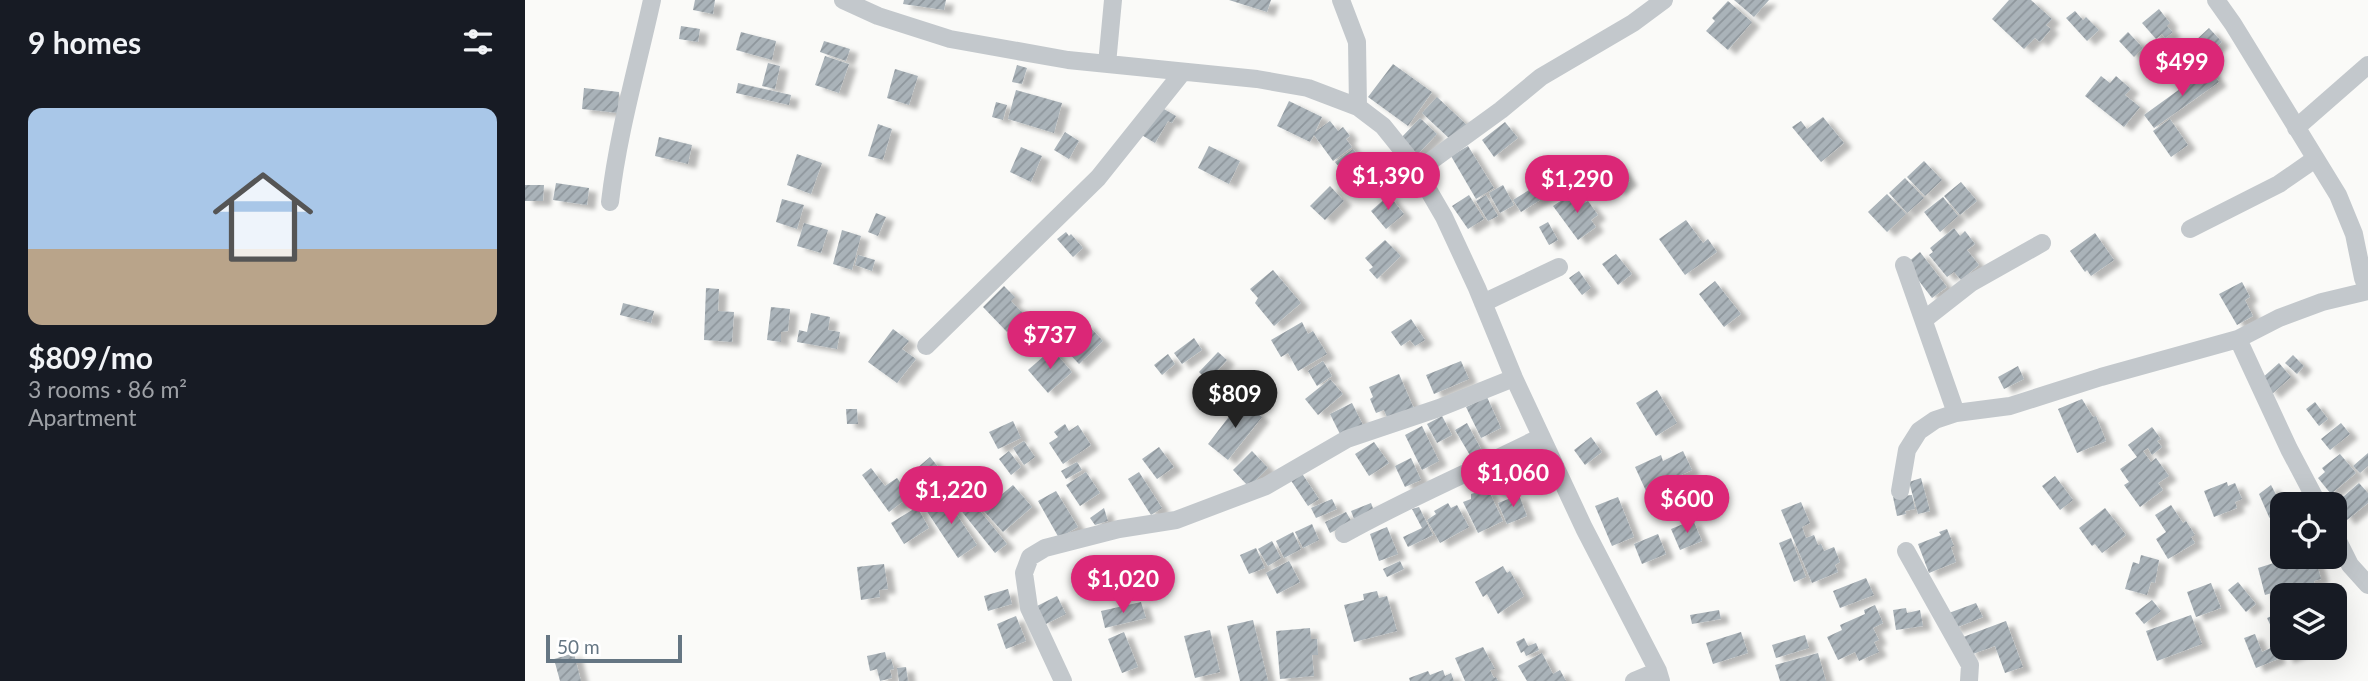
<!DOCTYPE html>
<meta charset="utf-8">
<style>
body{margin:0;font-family:Lato,sans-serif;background:#242831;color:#f1f3f6;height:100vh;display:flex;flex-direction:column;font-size:26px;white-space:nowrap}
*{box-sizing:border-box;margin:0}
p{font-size:23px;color:#9ea1a6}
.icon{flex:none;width:38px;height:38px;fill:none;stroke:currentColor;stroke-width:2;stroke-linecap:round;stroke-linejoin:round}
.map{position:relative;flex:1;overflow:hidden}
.side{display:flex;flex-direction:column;background:#171b24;width:525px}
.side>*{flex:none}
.controls{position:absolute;left:1745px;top:492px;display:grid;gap:14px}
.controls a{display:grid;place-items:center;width:77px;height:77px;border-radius:14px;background:#171b24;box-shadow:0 7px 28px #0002;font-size:35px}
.scale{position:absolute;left:21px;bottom:18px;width:136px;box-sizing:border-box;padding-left:7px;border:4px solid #657683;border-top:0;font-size:19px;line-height:24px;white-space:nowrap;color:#657683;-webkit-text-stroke:5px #fff;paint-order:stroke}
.price{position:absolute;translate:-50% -60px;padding:0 16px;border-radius:24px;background:#db2777;color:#fff;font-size:23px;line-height:46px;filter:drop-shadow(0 2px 4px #0008)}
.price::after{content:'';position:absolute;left:50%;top:42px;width:21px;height:16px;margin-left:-10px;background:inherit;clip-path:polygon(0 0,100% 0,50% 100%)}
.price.active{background:#222;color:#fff}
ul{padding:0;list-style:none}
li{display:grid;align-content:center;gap:14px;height:371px;padding:0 28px}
li span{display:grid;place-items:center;height:217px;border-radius:14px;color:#555}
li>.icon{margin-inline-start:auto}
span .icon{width:126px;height:126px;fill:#fffc;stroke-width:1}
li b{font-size:30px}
h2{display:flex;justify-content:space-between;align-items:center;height:84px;padding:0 28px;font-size:30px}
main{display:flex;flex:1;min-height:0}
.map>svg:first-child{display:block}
.building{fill:url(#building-hatch);filter:url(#shadow)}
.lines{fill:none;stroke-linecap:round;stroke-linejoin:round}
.street{stroke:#c3c8cc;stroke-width:18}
</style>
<main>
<section class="side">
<h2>9 homes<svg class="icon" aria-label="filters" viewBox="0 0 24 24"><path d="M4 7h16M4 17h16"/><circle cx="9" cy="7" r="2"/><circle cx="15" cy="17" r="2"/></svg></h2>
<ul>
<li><span style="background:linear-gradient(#a9c7e8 65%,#b9a48a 0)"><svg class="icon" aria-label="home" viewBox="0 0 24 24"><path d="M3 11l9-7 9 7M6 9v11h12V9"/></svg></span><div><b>$809/mo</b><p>3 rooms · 86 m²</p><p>Apartment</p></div></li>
</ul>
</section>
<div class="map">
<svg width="1843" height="681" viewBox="0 0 1843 681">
<defs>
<pattern id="building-hatch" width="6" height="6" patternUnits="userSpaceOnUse" patternTransform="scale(1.75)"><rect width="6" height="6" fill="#aab3b9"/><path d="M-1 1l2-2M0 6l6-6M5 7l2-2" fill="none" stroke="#8e969c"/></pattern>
<filter id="shadow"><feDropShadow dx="8" dy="4.5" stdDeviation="2" flood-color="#0004"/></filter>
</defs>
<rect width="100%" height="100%" fill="#fafaf8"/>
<path class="building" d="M170,0H190L188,14L168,10Z
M379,0H421L419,10L378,4Z
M704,0H746L742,12Z
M1209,0H1244L1229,17Z
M1484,0H1506L1527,19L1521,25L1526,29L1515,42L1510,38L1499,49L1467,19Z
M1203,1L1227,22L1203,50L1181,31L1190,21L1187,18Z
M1634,9L1645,23L1642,26L1648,32L1640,38L1637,34L1631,39L1617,23Z
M1550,11L1558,20L1561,17L1574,30L1562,41L1541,18Z
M156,26L175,29L173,42L154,39Z
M1684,28L1697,42L1683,55L1670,41Z
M216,32L251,41L247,60L211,50Z
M1603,32L1618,48L1609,57L1594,41Z
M299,41L325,49L321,61L295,52Z
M1669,43L1681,56L1661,75L1648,61Z
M300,56L324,64L314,93L290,85Z
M243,63L255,66L250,89L237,86Z
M868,64L907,92L883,126L843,97Z
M492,65L502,68L497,84L487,82Z
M1684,68L1694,82L1629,128L1619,115Z
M370,69L393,76L384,105L362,98Z
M1576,76L1585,83L1591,76L1606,89L1600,95L1615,107L1599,127L1560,96Z
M213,83L266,95L264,105L211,93Z
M59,88L94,92L93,113L57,109Z
M491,90L537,103L529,133L483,119Z
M912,97L942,125L927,141L897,113Z
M764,101L797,117L790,132L805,121L813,131L818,127L825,136L821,139L827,147L808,161L789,135L785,142L752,126Z
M471,102L482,105L478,120L467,117Z
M632,105L651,116L647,123L643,121L630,143L615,134Z
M1298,117L1319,143L1296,162L1267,127L1276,121L1282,129Z
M895,118L912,134L892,155L875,139Z
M1645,119L1663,145L1646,157L1628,131Z
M980,122L993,138L969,157L957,140Z
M353,124L367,129L358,160L343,156Z
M540,132L554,141L544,159L529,150Z
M134,137L167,145L163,164L130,156Z
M684,146L715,161L704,184L673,168Z
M943,146L969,188L951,199L926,156Z
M496,147L517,156L506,182L485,172Z
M828,149L844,171L827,184L810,162Z
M272,154L297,163L286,194L262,185Z
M1399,161L1417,180L1400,196L1382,177Z
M1091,162L1105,181L1092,191L1077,173Z
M1380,178L1399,198L1382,213L1364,193Z
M1020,180L1028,192L996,212L988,200Z
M1436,182L1452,201L1435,215L1419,196Z
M31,183L64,188L62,205L28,200Z
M0,185H19L18,201H0Z
M978,185L989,205L975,213L964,193Z
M805,186L819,201L800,220L785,206Z
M1049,192L1058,204L1063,201L1073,215L1066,220L1071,227L1053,240L1028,206Z
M1362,194L1381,214L1362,232L1343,212Z
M864,195L879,214L861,229L846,211Z
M944,195L959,219L943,229L927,206Z
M961,195L973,216L963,221L951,201Z
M1418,197L1433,216L1415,232L1399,212Z
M257,199L279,205L272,229L251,222Z
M351,213L361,217L353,236L343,232Z
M1161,220L1178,243L1183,239L1192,252L1160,275L1134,239Z
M1023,222L1033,240L1024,245L1014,227Z
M279,223L303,230L296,253L272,246Z
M1429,228L1435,236L1440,231L1450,244L1442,250L1454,265L1436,280L1429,272L1422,277L1404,255L1408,252L1405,248Z
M317,230L336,236L327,270L308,264Z
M541,232L544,236L546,234L558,248L548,257L532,239Z
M1570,233L1589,260L1566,276L1562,270L1560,272L1545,251Z
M860,240L876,256L852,279L844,270L848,267L840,258Z
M1395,252L1422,287L1407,298L1381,264Z
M1091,254L1107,274L1093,285L1077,264Z
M333,255L350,260L347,271L330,265Z
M748,270L776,303L749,326L730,303L733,298L725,289Z
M1054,271L1066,288L1057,295L1044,278Z
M1190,281L1216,314L1199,327L1174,294Z
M1717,282L1725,297L1720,300L1728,316L1712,325L1694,294Z
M479,286L490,297L486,301L500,315L482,332L458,307Z
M181,288L194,289L193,311L209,312L207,342L179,340Z
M98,303L129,311L126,323L95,315Z
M246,307L265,309L263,331L256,332V342L242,340Z
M286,313L305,317L303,330L315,332L312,349L272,342L274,330L282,332Z
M886,319L900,340L890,346L885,340L876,346L866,332Z
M777,322L783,334L788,331L802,354L773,371L763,353L756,357L746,340Z
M561,323L578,341L554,364L538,347L544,342L538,335L547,327L552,332Z
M368,329L384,341L377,349L391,359L372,383L343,362Z
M669,338L677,350L657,364L649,353Z
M527,349L547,372L523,393L503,370Z
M693,352L702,360L683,381L674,372Z
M643,354L650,364L637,375L629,365Z
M1768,355L1779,366L1772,374L1760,363Z
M798,361L807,376L792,386L783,371Z
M936,361L944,379L909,394L901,375Z
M1754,363L1766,377L1747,394L1735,380Z
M1493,366L1499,379L1479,389L1473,377Z
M874,374L890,411L864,422L859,410L851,413L845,399L848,397L844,387Z
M805,379L818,394L793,415L780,399Z
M1132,390L1152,423L1131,436L1111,403Z
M962,397L976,428L956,438L941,407Z
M1557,399L1568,417L1571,416L1581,441L1552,453L1533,409Z
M716,401L737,417L703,460L683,444Z
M1790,402L1803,419L1794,426L1781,409Z
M827,403L838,425L816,436L805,414Z
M321,409H332L333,424H322Z
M917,416L927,435L912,443L902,424Z
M488,421L496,438L473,449L464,432Z
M942,423L957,451L946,457L930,430Z
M1816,423L1825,434L1805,450L1796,439Z
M540,424L544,431L553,425L566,445L538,464L524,443L533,437L529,432Z
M897,426L914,461L897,470L880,435Z
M1627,427L1636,439L1632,441L1637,447L1627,455L1623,448L1618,451L1626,462L1631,458L1644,476L1633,483L1638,490L1615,507L1599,485L1604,482L1595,469L1612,457L1603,445Z
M1066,437L1077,452L1060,465L1049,450Z
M499,441L510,457L499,465L488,448Z
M849,442L864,463L844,476L830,454Z
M634,447L649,467L632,479L617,459Z
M484,451L496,467L486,475L474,459Z
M727,451L743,468L724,487L708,470Z
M1158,451L1167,470L1121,491L1110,467L1136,455L1138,461Z
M1843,453V466L1835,473L1828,466Z
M1815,454L1831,473L1806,494L1793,478L1800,472L1797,468Z
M405,457L415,469L394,486L384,475Z
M886,458L896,480L880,487L870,466Z
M552,462L557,470L541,479L536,471Z
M346,468L360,486L372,478L385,496L364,512L337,475Z
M561,472L575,493L555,506L541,485Z
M614,472L637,508L626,515L603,479Z
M776,472L794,499L783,506L765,479Z
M974,473L979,489L969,492L963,476Z
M1530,476L1548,500L1535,510L1517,486Z
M1396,478L1405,511L1393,514L1384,482Z
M1702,482L1703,486L1710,483L1717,499L1710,502L1712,508L1689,517L1679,491Z
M1834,483L1843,493V503L1822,520L1810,504Z
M488,485L507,507L478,532L458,510Z
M1746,485L1757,506V532L1744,517L1734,494Z
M437,489L482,544L470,553L426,498Z
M963,489L978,521L953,533L938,502L946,499V494Z
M531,491L553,527L534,538L513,501Z
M418,494L452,545L433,558L399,507Z
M994,495L1002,516L982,524L973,503Z
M1387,495L1390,509L1380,511L1381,514L1372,516L1368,497Z
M1093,497L1109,537L1087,546L1070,506Z
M807,499L812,509L791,518L786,508Z
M1276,502L1285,523L1277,527L1281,538L1289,535L1293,545L1296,544L1299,551L1309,547L1315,562L1310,565L1313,572L1287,583L1256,510Z
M846,503L849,511L829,519L826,511Z
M923,503L926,508L932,505L944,527L915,543L902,520L911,514L909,511Z
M1646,505L1658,523L1661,521L1670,535L1666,537L1670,543L1643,559L1631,539L1641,532L1630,515Z
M392,507L404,528L379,544L366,523Z
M894,507L908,535L883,547L878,537L897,528L887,509Z
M579,508L583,521L570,525L565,518Z
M1580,508L1601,535L1577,553L1570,544L1567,546L1554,528Z
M821,512L827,522L805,533L800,522Z
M1168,520L1177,541L1155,550L1146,529Z
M787,524L794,540L778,548L770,532Z
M862,527L873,554L854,561L845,534Z
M1422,529L1429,546L1426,547L1431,562L1404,573L1393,544L1416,535L1414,532Z
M768,532L776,549L759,558L751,541Z
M1133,534L1141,554L1117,564L1109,544Z
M1266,538L1281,577L1269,582L1254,543Z
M747,541L756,558L743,566L733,549Z
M731,548L740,568L724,574L715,555Z
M1616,555L1634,560L1630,583L1626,582L1622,595L1600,589L1608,562L1614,564Z
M1771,556H1790L1796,579L1789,581L1790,587L1772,592L1771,586L1740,595L1733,568Z
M764,561L775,582L752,594L741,573Z
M875,561L879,569L862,577L858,569Z
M359,564L363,589L354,590L355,597L336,600L332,567Z
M978,566L982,573L985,571L999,596L973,614L962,594L958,597L950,582Z
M1341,578L1349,595L1315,608L1308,591Z
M1713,582L1731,604L1721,612L1703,590Z
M1686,583L1696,608L1671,617L1662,592Z
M483,589L487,604L463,611L459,596Z
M852,591L854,598L862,596L872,631L829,642L819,605L839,600L838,594Z
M532,596L541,614L519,625L510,607Z
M1627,600L1636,611L1619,624L1610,613Z
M616,602L621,618L580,628L576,611Z
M1451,603L1458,617L1428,629L1421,614Z
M1350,605L1358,623L1348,628L1354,640L1349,642L1354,652L1334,661L1330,652L1313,660L1302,637L1317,630L1315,625L1340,614L1339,610Z
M1381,608L1382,613L1395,610L1398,626L1371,630L1368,610Z
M1194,610L1196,619L1167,624L1165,615Z
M1757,611V648H1781L1782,650L1761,659L1742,618Z
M1666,615L1677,644L1632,661L1621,631Z
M491,616L501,641L481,649L472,624Z
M728,620L743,681H715L702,626Z
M1481,621L1498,667L1480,673L1470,646L1445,655L1438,637Z
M785,628L786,639H792L793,655H787L789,676L755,679L751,631Z
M685,630L695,672L670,678L659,636Z
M599,632L613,667L597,673L583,639Z
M1216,632L1223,653L1188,664L1181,643Z
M1730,634L1737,652L1748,647L1753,659L1731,668L1719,638Z
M1280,635L1284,648L1251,658L1247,645Z
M999,638L1003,646L1011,643L1014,650L1001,656L999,651L996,653L991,642Z
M958,647L970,669L965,670L969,678L971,677L973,681H940L930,658Z
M360,652L362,660L366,659L369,669L365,670L367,678L355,681L352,669L345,671L342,656Z
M49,653L56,681H35L29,659Z
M1017,653L1028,674L1035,670L1041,681H1002L993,666Z
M1293,653L1301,681H1255L1250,665Z
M381,667L383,681H374L372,668Z
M918,670L920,676L926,673L929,681H885L884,678L903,671L905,675Z"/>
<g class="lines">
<path class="street" d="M318,0L353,16L425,39L543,60L732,79L783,88L833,107L858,126L887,162L919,217L952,288L989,378L1059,528L1133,671L1136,681
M816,0L832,42L833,107
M1691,0L1708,24L1813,195L1829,234L1838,278L1843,291
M582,64L588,0
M1771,128L1843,65
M892,171L976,110L1016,77L1108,23L1139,0
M85,202C93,133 112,68 127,0
M1665,229L1754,184L1790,159
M1379,265L1431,413
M958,303L1034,267
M1400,319L1446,283L1517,243
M1713,339L1764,449L1793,504
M401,346L573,178L657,73
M1375,491L1382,450L1394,431L1410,420L1431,413L1485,406L1576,377L1713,339L1754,318L1797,302L1843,291
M819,534C883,498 950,470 1016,437
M1810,535L1825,565L1843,585
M1381,551L1445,665L1444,681
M538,681L504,608L499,573L505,557L520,548L594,529L651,520L741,486L822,439L914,408L989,378
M1109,681L1133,671"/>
</g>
</svg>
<div class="controls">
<a><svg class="icon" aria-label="locate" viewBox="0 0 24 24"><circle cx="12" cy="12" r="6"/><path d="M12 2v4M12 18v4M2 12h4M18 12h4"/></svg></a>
<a><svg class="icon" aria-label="layers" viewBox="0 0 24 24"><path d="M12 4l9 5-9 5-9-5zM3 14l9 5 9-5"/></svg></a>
</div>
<div class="scale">50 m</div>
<b class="price" style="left:1657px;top:98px">$499</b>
<b class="price" style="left:863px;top:212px">$1,390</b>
<b class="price" style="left:1052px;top:215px">$1,290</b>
<b class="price" style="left:525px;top:371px">$737</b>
<b class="price active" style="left:710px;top:430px">$809</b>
<b class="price" style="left:988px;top:509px">$1,060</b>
<b class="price" style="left:426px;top:526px">$1,220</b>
<b class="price" style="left:1162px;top:535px">$600</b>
<b class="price" style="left:598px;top:615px">$1,020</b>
</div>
</main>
